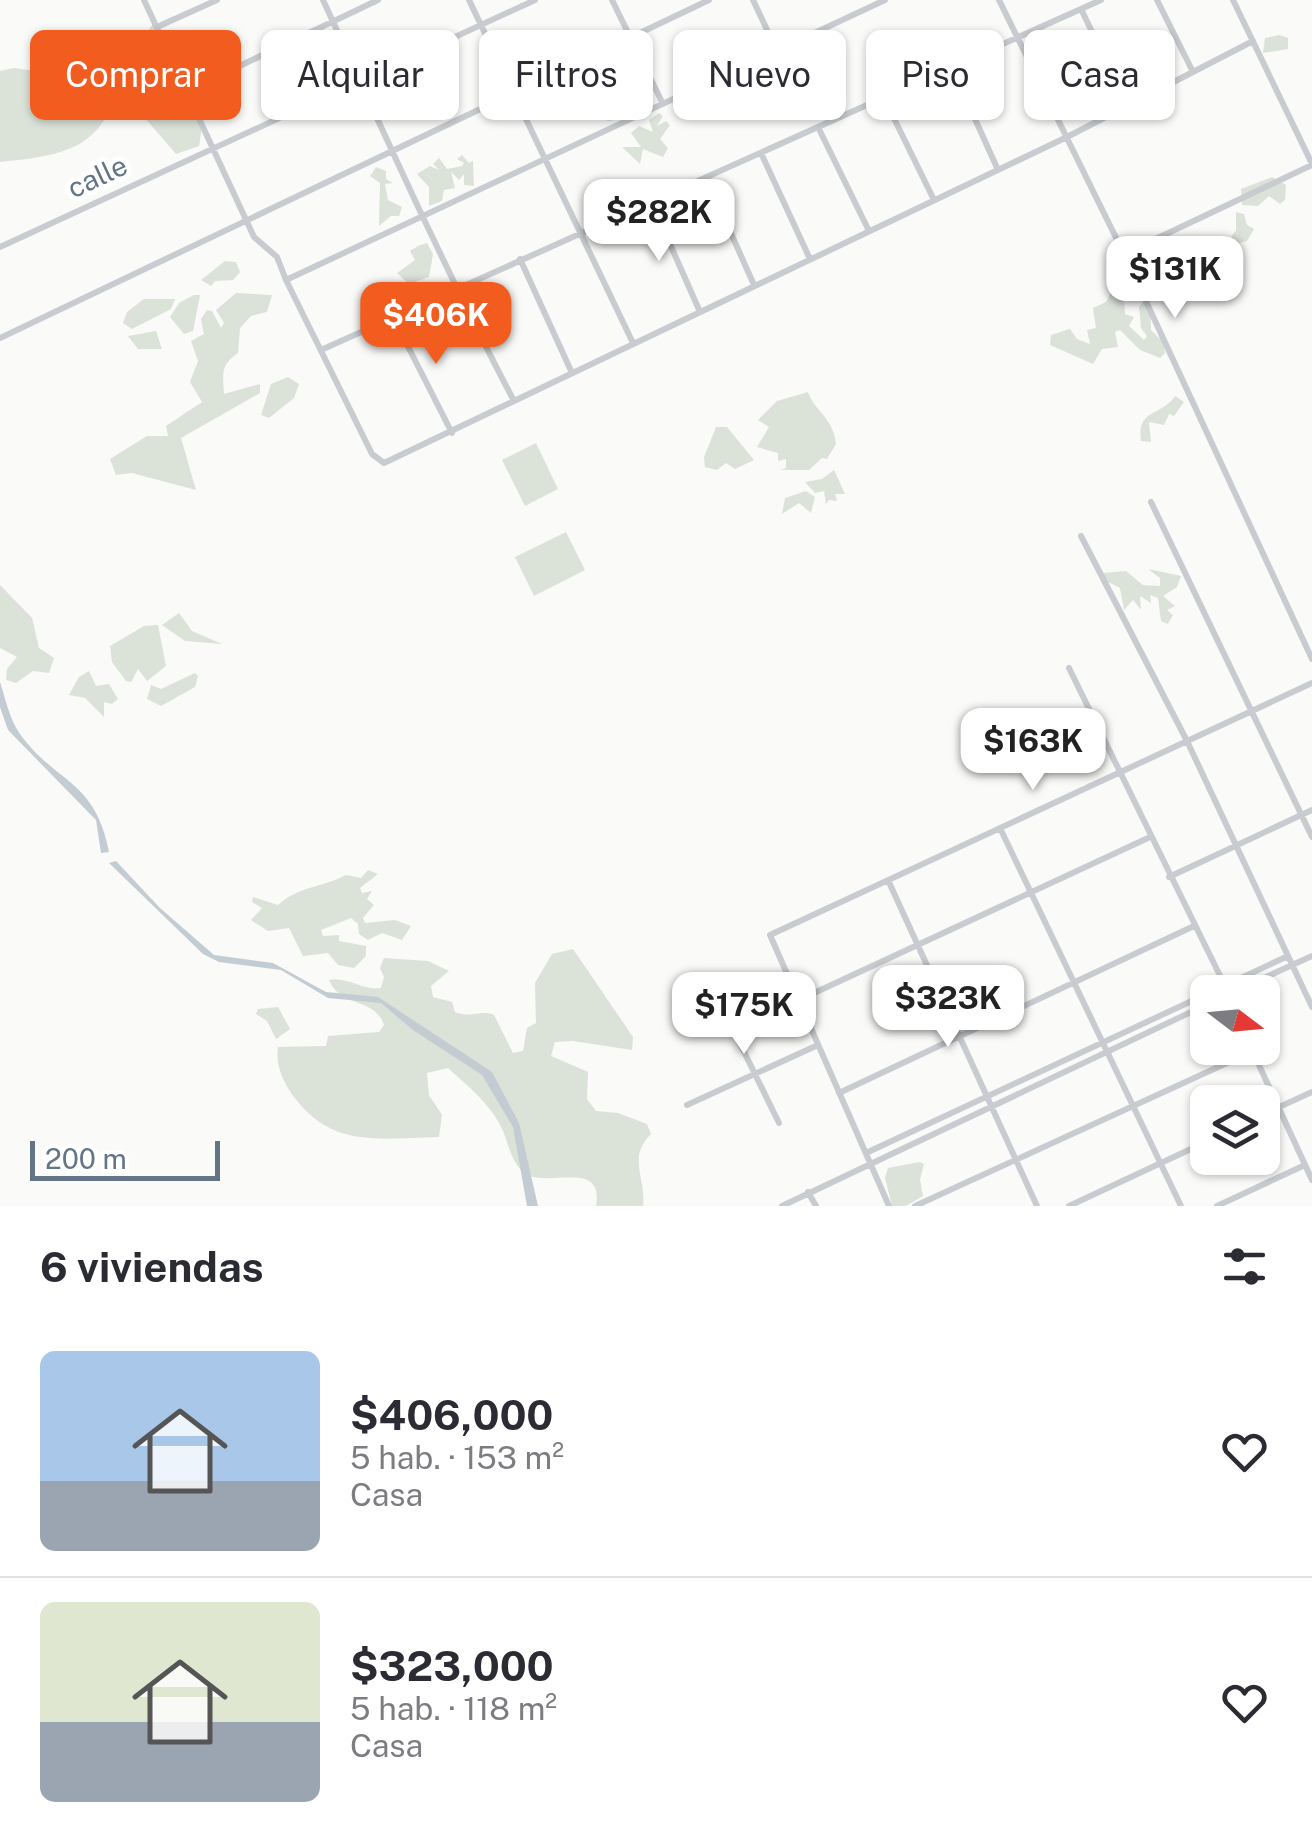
<!DOCTYPE html>
<html lang="es">
<meta charset="utf-8">
<style>
body{margin:0;font-family:"Public Sans",sans-serif;background:#f7f7f7;color:#2b2b33;height:100vh;display:flex;flex-direction:column;font-size:38px;white-space:nowrap}
*{box-sizing:border-box;margin:0}
p{font-size:32px;color:#7c7c81}
.icon{flex:none;width:55px;height:55px;fill:none;stroke:currentColor;stroke-width:2;stroke-linecap:round;stroke-linejoin:round}
.map{position:relative;height:1206px;overflow:hidden}
.details{display:flex;flex-direction:column;background:#fff;flex:1}
.details>*{flex:none}
.hud{position:absolute;left:30px;top:30px;width:1252px;height:90px;display:flex;gap:20px}
.needle{width:65px;rotate:106deg}
.controls{position:absolute;left:1190px;top:975px;display:grid;gap:20px}
.controls a{display:grid;place-items:center;width:90px;height:90px;border-radius:15px;background:#fff;box-shadow:0 2px 8px #0004;font-size:50px}
.scale{position:absolute;left:30px;bottom:25px;width:190px;box-sizing:border-box;padding-left:10px;border:5px solid #627486;border-top:0;font-size:28px;line-height:35px;white-space:nowrap;color:#627486;-webkit-text-stroke:8px #fff;paint-order:stroke}
.price{position:absolute;translate:-50% -85px;padding:0 22px;border-radius:20px;background:#fff;color:#222;font-size:32px;line-height:65px;filter:drop-shadow(0 2px 5px #0008)}
.price::after{content:'';position:absolute;left:50%;top:60px;width:30px;height:22px;margin-left:-15px;background:inherit;clip-path:polygon(0 0,100% 0,50% 100%)}
.price.active{background:#f35c1f;color:#fff}
ul{padding:0;list-style:none}
li{display:flex;align-items:center;gap:30px;height:250px;padding:0 40px}
li+li{border-top:2px solid #e1e1e2}
li span{display:grid;place-items:center;flex:none;width:280px;height:200px;border-radius:15px;color:#555}
li>.icon{margin-inline-start:auto}
span .icon{width:120px;height:120px;fill:#fffc;stroke-width:1}
li b{font-size:42px}
h2{display:flex;justify-content:space-between;align-items:center;height:120px;padding:0 40px;font-size:42px}
.chip{padding:0 35px;border-radius:15px;background:#fff;box-shadow:0 2px 8px #0004;font-size:35px;line-height:90px}
.chip.active{background:#f35c1f;color:#fff}
.map>svg:first-child{display:block}
.green{fill:#dbe2d8}
.water{fill:#c2ccd2}
.lines{fill:none;stroke-linecap:round;stroke-linejoin:round}
.minor{stroke:#c8ccd0;stroke-width:6}
.labels{text-anchor:middle;dominant-baseline:central;stroke-width:10;stroke-linejoin:round;paint-order:stroke}
.street-label{font-size:28px;fill:#627486;stroke:#fff}
</style>
<div class="map">
<svg width="1312" height="1206" viewBox="0 0 1312 1206">
<rect width="100%" height="100%" fill="#fafaf8"/>
<path class="green" d="M154,23L202,126L199,146L176,154L120,89L107,81Z
M1279,35L1288,38V49L1263,53L1265,38Z
M628,45L638,64L629,63L624,76L618,77L621,61L605,60L614,50Z
M438,54L447,70L438,78L434,74L422,85L412,75L415,65L434,63Z
M14,68L57,74L98,92L109,112C87,155 44,157 0,162V71Z
M414,89L425,105L389,119L384,111L391,100Z
M612,92L614,102L621,96L615,120L607,121L604,110L592,106L599,93L606,96Z
M659,113L663,116L657,126L666,121L670,125L660,139L668,148L663,157L643,149L640,164L622,147H641L631,133L639,126L653,132L649,120Z
M462,155L469,163L473,161L474,186L464,185V174L459,180L451,172L455,188L444,190L442,201L429,206V187L417,174L430,166L439,170L433,164L439,158L447,169L462,166L464,163L457,159Z
M376,167L386,171V179L393,183L385,184L388,200L402,207L399,216H391L379,226L380,183L370,176Z
M1272,177L1286,185L1285,200L1280,204L1269,196L1258,206L1242,205L1241,189Z
M1236,212L1244,214L1247,225L1254,229L1247,241L1235,244L1230,239L1236,230Z
M420,245L427,243L433,254L429,277L409,284L397,273L415,260L410,251Z
M225,261L236,262L240,272L233,280L215,281L211,286L201,280Z
M236,293L272,295L267,312L251,316L240,328L238,353C220,365 223,374 224,394L260,384V393L181,438L196,490L132,473L116,475L110,459L147,436H168L166,426L202,402L190,382L198,361L191,341L204,334L201,319L207,310L212,311L221,328L224,323L216,310Z
M1110,294L1124,299L1125,314L1134,317L1129,326L1144,340L1147,336L1141,328L1139,307L1146,299L1150,302L1151,330L1163,342L1165,353L1160,358L1140,350L1120,330L1115,332L1118,347L1102,349L1093,364L1050,345L1051,335L1070,329L1077,339L1090,344L1087,330L1096,328L1093,308L1106,302Z
M194,295H200L193,331L184,334L170,317L179,303Z
M144,299H175L171,309L132,329L123,323L127,312Z
M156,331L162,349H138L128,336Z
M288,377L299,384L294,398L269,418L261,415L271,384Z
M808,392C815,412 833,417 836,444L827,459L822,458L809,470H780L786,468V459L778,461V453L757,447L769,427L758,420L777,401Z
M1175,396L1184,402L1174,416L1169,414L1164,425L1149,422L1151,442L1141,441C1136,409 1162,416 1175,396Z
M716,427H727L754,460L735,469L726,463L717,470L705,467L704,457Z
M536,443L558,489L525,506L502,460Z
M834,470L845,494H835L837,501L829,500L826,504L824,491L815,493L805,482L822,479Z
M806,491L815,497L811,513L799,503L782,514L785,498Z
M566,532L585,570L534,596L515,557Z
M1148,569L1181,576L1177,587L1163,596L1175,606L1167,610L1173,615L1168,624L1161,621L1158,598L1150,595L1151,603L1140,596L1141,610L1133,600L1124,610L1120,588L1106,581L1103,573L1126,571L1143,585L1160,586V578Z
M0,585L32,618L39,648L54,658L49,673L33,671L16,683L6,680L7,669L17,657L0,648Z
M179,613L192,631L222,644L185,641L162,625Z
M158,625L166,666L147,681L138,669L131,682L126,681L112,662L110,646L144,626Z
M89,671L96,686L109,684L118,699L112,704L104,702V717L85,698L69,695L79,677Z
M195,673L198,676L195,687L161,706L147,699L151,685L161,689Z
M368,870L378,874L360,888L362,893L372,891L367,899L374,905L363,918L365,923L395,920L411,926L402,940L382,933L368,940L359,934L358,924L351,918L321,930L323,936L339,935V941L366,946V956L354,968L338,965L328,953L303,956L289,928L268,931L251,920L262,908L252,902L253,897L278,905C299,886 321,888 346,875L361,878Z
M573,949L633,1037L632,1050L573,1041L555,1042L551,1056L588,1072L587,1099L596,1111L618,1113L647,1124L651,1134C627,1158 646,1176 643,1206H596C604,1159 550,1188 526,1174C513,1166 509,1147 504,1133C492,1105 470,1088 448,1068L427,1073L429,1095L442,1115L439,1137C380,1138 333,1149 294,1097C283,1082 275,1064 278,1047L326,1046L328,1036L379,1032L384,1025C375,997 340,1008 329,980C347,976 362,991 381,988L384,977L380,968L384,958L428,961L449,971L431,986L433,997L452,1002L455,1012C471,1019 481,1009 494,1015L513,1053L523,1051L527,1028L536,1023L535,983L552,954Z
M278,1007L290,1029L276,1039L267,1021L256,1014L258,1009Z
M920,1162L924,1164L920,1180L923,1196L906,1206H892L885,1178L888,1168Z"/>
<path class="water" d="M0,682C6,700 9,718 20,734C56,784 95,779 109,852L101,853L96,820L8,730L0,707Z
M116,861L160,908L214,955L273,963L326,992L378,997L492,1072L519,1123L538,1206H527L513,1127L482,1075L413,1030L381,1003L328,998L281,970L219,962L203,954L109,863Z"/>
<g class="lines">
<path class="minor" d="M144,0L254,237L277,257L286,280L885,0
M323,0C385,135 445,270 514,401
M469,0L633,343
M612,0L663,104
M753,0L777,51
M999,0L1124,254L1312,659
M1157,0L1193,72
M1233,0L1312,164
M1081,9L1128,106
M157,27L217,0
M952,68L998,170
M187,91L378,0
M884,98L934,200
M818,127L869,231
M761,153L810,259
M706,177L754,285
M651,201L700,312
M0,247L535,0
M1124,254L1312,165
M520,259L572,373
M286,280L372,454L384,463L1067,137L1253,41
M393,317L452,433
M0,338L709,0
M321,350L1101,0
M1151,502L1312,837
M1081,536L1187,741L1312,1007
M1069,668L1228,992
M1000,828L1181,1206
M1169,877L1312,810
M888,880L1037,1206
M1233,992L1312,956
M799,1000L1148,838
M723,1009L779,1123
M1252,1050L1312,1180
M839,1093L1194,926
M687,1105L818,1045
M1262,1115L1312,1092
M866,1153L1288,956
M808,1192L816,1206
M782,1206L1208,1004
M889,1206L770,935L1312,683
M915,1206L1253,1051
M1069,1206L1208,1141
M1217,1206L1305,1165"/>
</g>
<g class="labels">
<g class="street-label">
<text transform="translate(97 176) rotate(-25)">calle</text>
</g>
</g>
</svg>
<div class="controls">
<a><svg class="needle" viewBox="-14 -14 28 28"><path d="M0-13l5 13h-10z" fill="#e53935"/><path d="M0 13l5-13h-10z" fill="#7c7c81"/></svg></a>
<a><svg class="icon" aria-label="layers" viewBox="0 0 24 24"><path d="M12 4l9 5-9 5-9-5zM3 14l9 5 9-5"/></svg></a>
</div>
<div class="scale">200 m</div>
<b class="price" style="left:659px;top:264px">$282K</b>
<b class="price" style="left:1175px;top:321px">$131K</b>
<b class="price active" style="left:436px;top:367px">$406K</b>
<b class="price" style="left:1033px;top:793px">$163K</b>
<b class="price" style="left:948px;top:1050px">$323K</b>
<b class="price" style="left:744px;top:1057px">$175K</b>
<div class="hud">
<a class="chip active">Comprar</a>
<a class="chip">Alquilar</a>
<a class="chip">Filtros</a>
<a class="chip">Nuevo</a>
<a class="chip">Piso</a>
<a class="chip">Casa</a>
</div>
</div>
<section class="details">
<h2>6 viviendas<svg class="icon" aria-label="filters" viewBox="0 0 24 24"><path d="M4 7h16M4 17h16"/><circle cx="9" cy="7" r="2"/><circle cx="15" cy="17" r="2"/></svg></h2>
<ul>
<li><span style="background:linear-gradient(#a9c7e8 65%,#9aa5b1 0)"><svg class="icon" aria-label="home" viewBox="0 0 24 24"><path d="M3 11l9-7 9 7M6 9v11h12V9"/></svg></span><div><b>$406,000</b><p>5 hab. · 153 m²</p><p>Casa</p></div><svg class="icon" aria-label="heart" viewBox="0 0 24 24"><path d="M12 20l-8-8c-3-5 5-10 8-4 3-6 11-1 8 4z"/></svg></li>
<li><span style="background:linear-gradient(#dfe7d0 60%,#9aa5b1 0)"><svg class="icon" aria-label="home" viewBox="0 0 24 24"><path d="M3 11l9-7 9 7M6 9v11h12V9"/></svg></span><div><b>$323,000</b><p>5 hab. · 118 m²</p><p>Casa</p></div><svg class="icon" aria-label="heart" viewBox="0 0 24 24"><path d="M12 20l-8-8c-3-5 5-10 8-4 3-6 11-1 8 4z"/></svg></li>
</ul>
</section>
